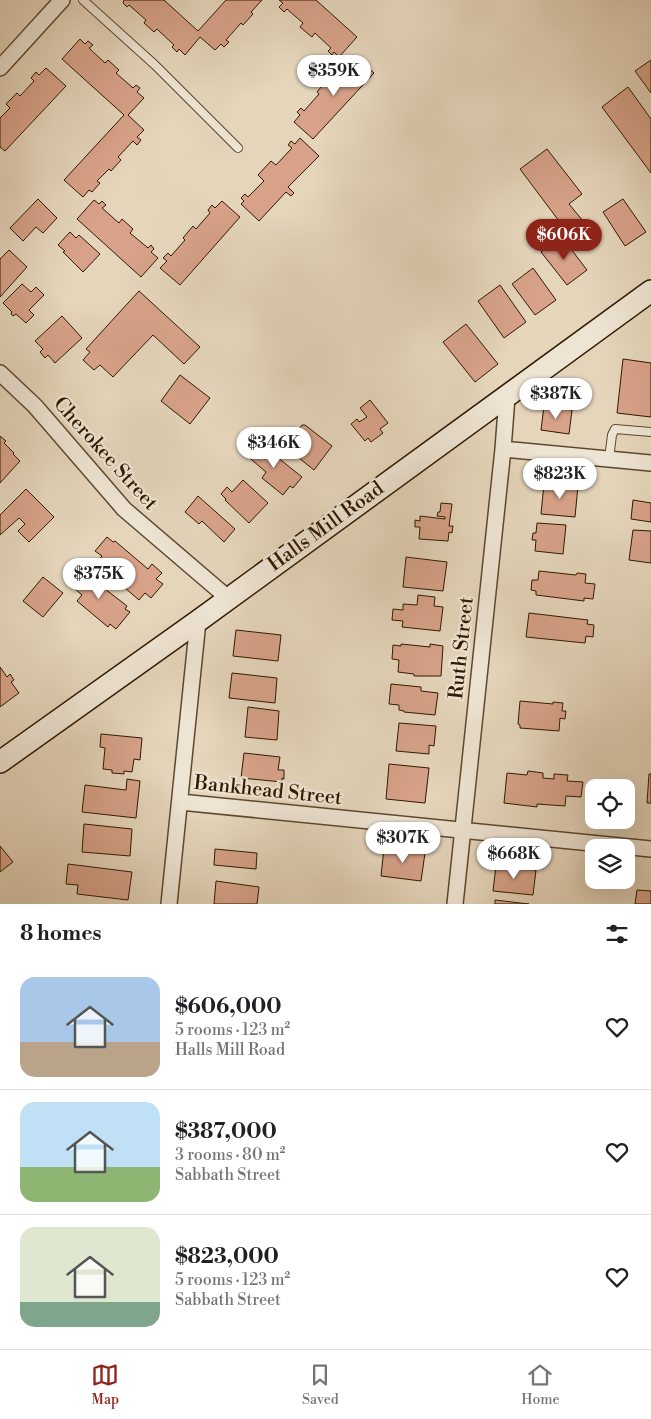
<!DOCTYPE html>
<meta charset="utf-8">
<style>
body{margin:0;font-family:"Libre Bodoni",serif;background:#f2f2f2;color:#202124;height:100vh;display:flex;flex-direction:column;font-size:19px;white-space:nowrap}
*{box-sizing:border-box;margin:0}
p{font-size:16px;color:#757577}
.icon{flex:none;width:28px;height:28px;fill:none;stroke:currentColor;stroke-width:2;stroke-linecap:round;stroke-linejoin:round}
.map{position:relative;height:904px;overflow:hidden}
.sheet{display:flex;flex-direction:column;background:#fff;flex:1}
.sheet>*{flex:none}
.tools{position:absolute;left:585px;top:779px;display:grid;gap:10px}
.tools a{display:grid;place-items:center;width:50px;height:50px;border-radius:10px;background:#fff;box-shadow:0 5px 20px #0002;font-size:25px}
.price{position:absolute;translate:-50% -42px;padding:0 11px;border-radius:18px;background:#fff;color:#222;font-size:16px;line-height:32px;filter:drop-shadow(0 1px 2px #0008)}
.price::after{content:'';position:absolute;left:50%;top:30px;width:15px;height:11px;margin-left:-8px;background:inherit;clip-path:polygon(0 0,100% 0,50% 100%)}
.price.on{background:#8f2418;color:#fff}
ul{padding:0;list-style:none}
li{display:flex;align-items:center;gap:15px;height:125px;padding:0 20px}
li+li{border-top:1px solid #e0e0e0}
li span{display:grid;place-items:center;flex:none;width:140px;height:100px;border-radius:15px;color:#555}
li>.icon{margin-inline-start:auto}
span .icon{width:60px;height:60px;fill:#fffc;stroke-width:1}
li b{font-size:21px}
h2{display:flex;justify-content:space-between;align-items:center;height:60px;padding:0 20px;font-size:21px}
.tabs{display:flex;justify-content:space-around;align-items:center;height:70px;border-top:1px solid #e0e0e0;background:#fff;font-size:14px;color:#757577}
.tabs a{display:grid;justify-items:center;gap:2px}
.tabs .on{color:#8f2418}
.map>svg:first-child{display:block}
.building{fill:#d7a289;stroke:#301900}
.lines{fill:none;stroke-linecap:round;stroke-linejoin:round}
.lane-casing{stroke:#5d482f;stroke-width:10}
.street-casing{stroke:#5d482f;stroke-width:18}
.secondary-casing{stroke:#301900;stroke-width:24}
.lane{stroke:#eee4d3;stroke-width:8}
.street{stroke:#eee4d3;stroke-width:15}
.secondary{stroke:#eee4d3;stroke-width:21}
.labels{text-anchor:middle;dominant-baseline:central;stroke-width:4.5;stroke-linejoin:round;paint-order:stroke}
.street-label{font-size:20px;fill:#301900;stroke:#eee4d3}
</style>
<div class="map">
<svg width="651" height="904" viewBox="0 0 651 904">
<rect width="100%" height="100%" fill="#e5d5bb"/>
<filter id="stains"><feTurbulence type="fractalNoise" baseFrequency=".004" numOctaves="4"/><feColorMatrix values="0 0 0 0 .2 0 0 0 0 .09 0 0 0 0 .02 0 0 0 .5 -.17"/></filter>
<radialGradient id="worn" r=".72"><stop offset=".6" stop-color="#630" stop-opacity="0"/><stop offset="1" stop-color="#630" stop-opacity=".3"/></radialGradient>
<path class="building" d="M124,0H164L198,31L226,0H262L251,12L253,14L243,25L241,23L226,40L229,42L224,47L221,44L215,50L200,37L185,55L179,49L177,52L172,47L174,45L157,29L154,32L144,23L146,20L129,5L127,7L123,3Z
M279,0H316L357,37L339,57L334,52L332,55L328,51L331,48L315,33L312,37L300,27L303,23L287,9L284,12L279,7L283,3Z
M80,39L85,44L88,41L93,45L89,48L105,63L108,60L119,70L116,73L133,88L136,85L140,88L137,92L144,98L128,115L144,130L137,137L141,140L137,145L133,141L118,157L121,160L111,171L109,169L97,181L100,183L92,192L89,190L83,197L64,180L124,115L62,59Z
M354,55L374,73L313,139L294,122L300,115L297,112L301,108L304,111L319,94L317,92L326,81L329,84L345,67L342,64L347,59L348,61Z
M651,60V93L635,71Z
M46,68L66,86L5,151L0,147V118L10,108L6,104L17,93L20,96L34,81L31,78L36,72L39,75Z
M628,87L651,119V173L602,107Z
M300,138L319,156L288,187L294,193L291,196L286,192L259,221L241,204L244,201L241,198L245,194L248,197L264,181L258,175L271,161L276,165L292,148L288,145L291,141L295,144Z
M547,149L582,194L569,204L583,221L568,233L520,169Z
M38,199L57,218L43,233L36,227L23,241L10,228Z
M623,199L646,232L625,246L603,212Z
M94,200L99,204L102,201L106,205L102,208L119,223L122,219L133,229L130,233L148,248L151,245L154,249L151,252L158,258L141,277L77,219Z
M222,201L240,217L180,285L160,268L167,261L163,258L168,253L171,256L185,240L183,238L193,226L196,229L210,213L208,210L212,205L215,208Z
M70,232L76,238L79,235L100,254L83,272L63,252L65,251L58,245Z
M561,236L587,270L567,285L541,252Z
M9,250L27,267L0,297V259Z
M533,268L556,300L535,315L512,284Z
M22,284L31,292L36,287L44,295L29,310L34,315L26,323L16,314L13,316L11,314L12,312L3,303Z
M500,285L526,322L504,338L478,301Z
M139,291L200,347L184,364L153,335L113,377L100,365L94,370L83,360L90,352L86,349Z
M62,316L82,338L55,363L48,355L45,358L40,352L43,349L35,341Z
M466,324L498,364L475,382L443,342Z
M623,359L651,363V417L617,413Z
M180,375L210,398L190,424L161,401Z
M370,400L388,423L380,429L383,433L371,442L368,438L365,441L351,424L357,419L359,422L367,417L360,408Z
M544,406L572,410L569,434L541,430Z
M302,425H305L332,446L314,470L285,447Z
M0,436L6,441L4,443L14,453L13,454L20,461L0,483Z
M257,441L302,477L293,488L290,486L283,495L262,478L266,472L246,455Z
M243,480L268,503L249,523L225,500L226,499L221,494L227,487L232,492Z
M544,484L578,486L575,517L541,514Z
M26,489L54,517L29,542L18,531L25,524L19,518L0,535V515Z
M198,496L235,529L224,542L202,521L199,524L185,512Z
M633,500L651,503V522L631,519Z
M441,503L452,504L449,526H453L452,533L449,532L448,541L419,539L420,527H415V520L420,521V516L445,519V517L437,516L438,512H440Z
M537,523L566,525L563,554L535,551L536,540H532L533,533H536Z
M633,530L651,531V563L629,560Z
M107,537L113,542L115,541L148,569L152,564L162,573L156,579L163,584L151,598L145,593L139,600L96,563L102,556L95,551Z
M406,557L447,562L443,591L403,587Z
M78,568L127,606L125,609L130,612L116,629L110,624L108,627L77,601L82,595L67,582Z
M539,571L576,575L577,573L586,574L585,583L595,584L593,599L584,598V601L536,595V591L531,590L532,580H538Z
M43,577L63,593L43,617L23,601Z
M418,595L435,597L434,606L443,607L440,631L402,627L403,621L392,620L393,609L403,610V604L417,605Z
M529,613L588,620L587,624L594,625L593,637L586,636L585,643L526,637Z
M236,630L281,635L278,661L233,656Z
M401,644L430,647V644L443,646L441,676H414V674L398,672L399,660L392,659L393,645L401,646Z
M0,667L7,677L10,674L14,680L11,682L19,693L0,707Z
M232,673L277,678L275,703L229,698Z
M391,684L421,687V691L438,693L435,715L404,712V711L399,710V705L389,704Z
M520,701L553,704V702L563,703L562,711H566L565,719L560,718L559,731L520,728V725L518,724Z
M248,707L279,711L277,740L245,737Z
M399,723L436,726L434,746L429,745V754L396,751Z
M101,734L142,738L140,760L134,759L132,772L124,771V774L112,773V770L103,769L105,748L100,747Z
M244,753L280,757L278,770H284V779L282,778V782L241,778Z
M389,764L429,768L425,803L386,799Z
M528,771L543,773V778L554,779V774L568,775L567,781L583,782L581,797L566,796L565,806L537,804V807L504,803L507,773L527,775Z
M649,774H651V803H647Z
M127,779L140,781L136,818L82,812L85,785L126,790Z
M84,824L132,829L130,856L82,852Z
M0,846L13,862L0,872Z
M384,848L425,853L421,881L381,876Z
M215,849L257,853L256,869L214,865Z
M68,864L132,872L128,900L77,894L78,885L66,884Z
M496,866L536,870L533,895L493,891Z
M216,881L259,887L257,904H214Z
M637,890L651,891V904H635Z
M495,900L529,904H495Z"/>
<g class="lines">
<defs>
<path id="lane" d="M83,0L155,65L238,148
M609,459L612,435L615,429L651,432"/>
<path id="street" d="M0,68L62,0
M0,373L35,406L124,509L228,598
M503,449L651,463
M180,802L651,849
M169,904L198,621
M455,904L503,449L507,397"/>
<path id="secondary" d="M0,762L198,621L651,291"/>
</defs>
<use href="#lane" class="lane-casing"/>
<use href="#street" class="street-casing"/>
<use href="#secondary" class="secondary-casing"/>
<use href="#lane" class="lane"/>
<use href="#street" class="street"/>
<use href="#secondary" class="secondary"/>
</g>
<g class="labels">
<g class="street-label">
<text transform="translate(105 454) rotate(48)">Cherokee Street</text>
<text transform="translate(326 527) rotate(-36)">Halls Mill Road</text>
<text transform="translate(462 648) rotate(-84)">Ruth Street</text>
<text transform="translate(268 791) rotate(6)">Bankhead Street</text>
</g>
</g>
<rect width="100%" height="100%" filter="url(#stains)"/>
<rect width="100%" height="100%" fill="url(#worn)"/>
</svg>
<div class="tools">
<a><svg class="icon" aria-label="locate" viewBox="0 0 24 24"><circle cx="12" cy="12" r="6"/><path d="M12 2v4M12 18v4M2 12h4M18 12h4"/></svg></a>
<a><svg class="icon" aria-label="layers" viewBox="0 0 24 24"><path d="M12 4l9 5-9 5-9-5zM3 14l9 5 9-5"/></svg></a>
</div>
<b class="price" style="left:334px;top:97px">$359K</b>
<b class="price on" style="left:564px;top:261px">$606K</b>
<b class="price" style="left:556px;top:420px">$387K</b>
<b class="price" style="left:274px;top:469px">$346K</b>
<b class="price" style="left:560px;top:500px">$823K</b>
<b class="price" style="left:99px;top:600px">$375K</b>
<b class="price" style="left:403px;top:864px">$307K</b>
<b class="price" style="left:514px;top:880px">$668K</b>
</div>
<section class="sheet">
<h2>8 homes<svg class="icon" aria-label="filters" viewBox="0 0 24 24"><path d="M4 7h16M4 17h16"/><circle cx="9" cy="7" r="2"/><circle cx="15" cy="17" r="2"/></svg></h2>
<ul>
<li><span style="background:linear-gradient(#a9c7e8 65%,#b9a48a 0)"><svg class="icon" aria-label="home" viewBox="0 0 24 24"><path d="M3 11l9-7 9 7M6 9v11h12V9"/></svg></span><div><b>$606,000</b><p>5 rooms · 123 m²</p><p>Halls Mill Road</p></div><svg class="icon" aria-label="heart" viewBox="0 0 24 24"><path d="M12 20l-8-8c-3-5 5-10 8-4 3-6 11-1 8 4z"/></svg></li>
<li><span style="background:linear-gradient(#bfe0f5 65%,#8fb573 0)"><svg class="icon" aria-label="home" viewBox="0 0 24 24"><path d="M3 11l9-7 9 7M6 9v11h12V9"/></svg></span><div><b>$387,000</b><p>3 rooms · 80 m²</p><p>Sabbath Street</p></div><svg class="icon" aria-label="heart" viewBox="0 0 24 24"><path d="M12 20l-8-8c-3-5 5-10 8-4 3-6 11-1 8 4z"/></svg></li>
<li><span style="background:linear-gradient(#dfe7d0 75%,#7fa58c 0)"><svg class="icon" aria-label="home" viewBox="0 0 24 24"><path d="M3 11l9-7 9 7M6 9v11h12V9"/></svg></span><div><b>$823,000</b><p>5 rooms · 123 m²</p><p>Sabbath Street</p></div><svg class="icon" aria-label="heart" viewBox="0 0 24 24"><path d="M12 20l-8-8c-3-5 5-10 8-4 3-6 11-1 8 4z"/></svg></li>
</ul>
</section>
<nav class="tabs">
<a class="on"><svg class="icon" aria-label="map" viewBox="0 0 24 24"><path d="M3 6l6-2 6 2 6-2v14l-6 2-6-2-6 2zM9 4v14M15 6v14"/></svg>Map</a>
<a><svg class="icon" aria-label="saved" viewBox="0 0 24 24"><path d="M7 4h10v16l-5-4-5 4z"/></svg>Saved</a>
<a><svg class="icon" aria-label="home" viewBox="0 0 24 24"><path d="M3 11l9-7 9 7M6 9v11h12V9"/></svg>Home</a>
</nav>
